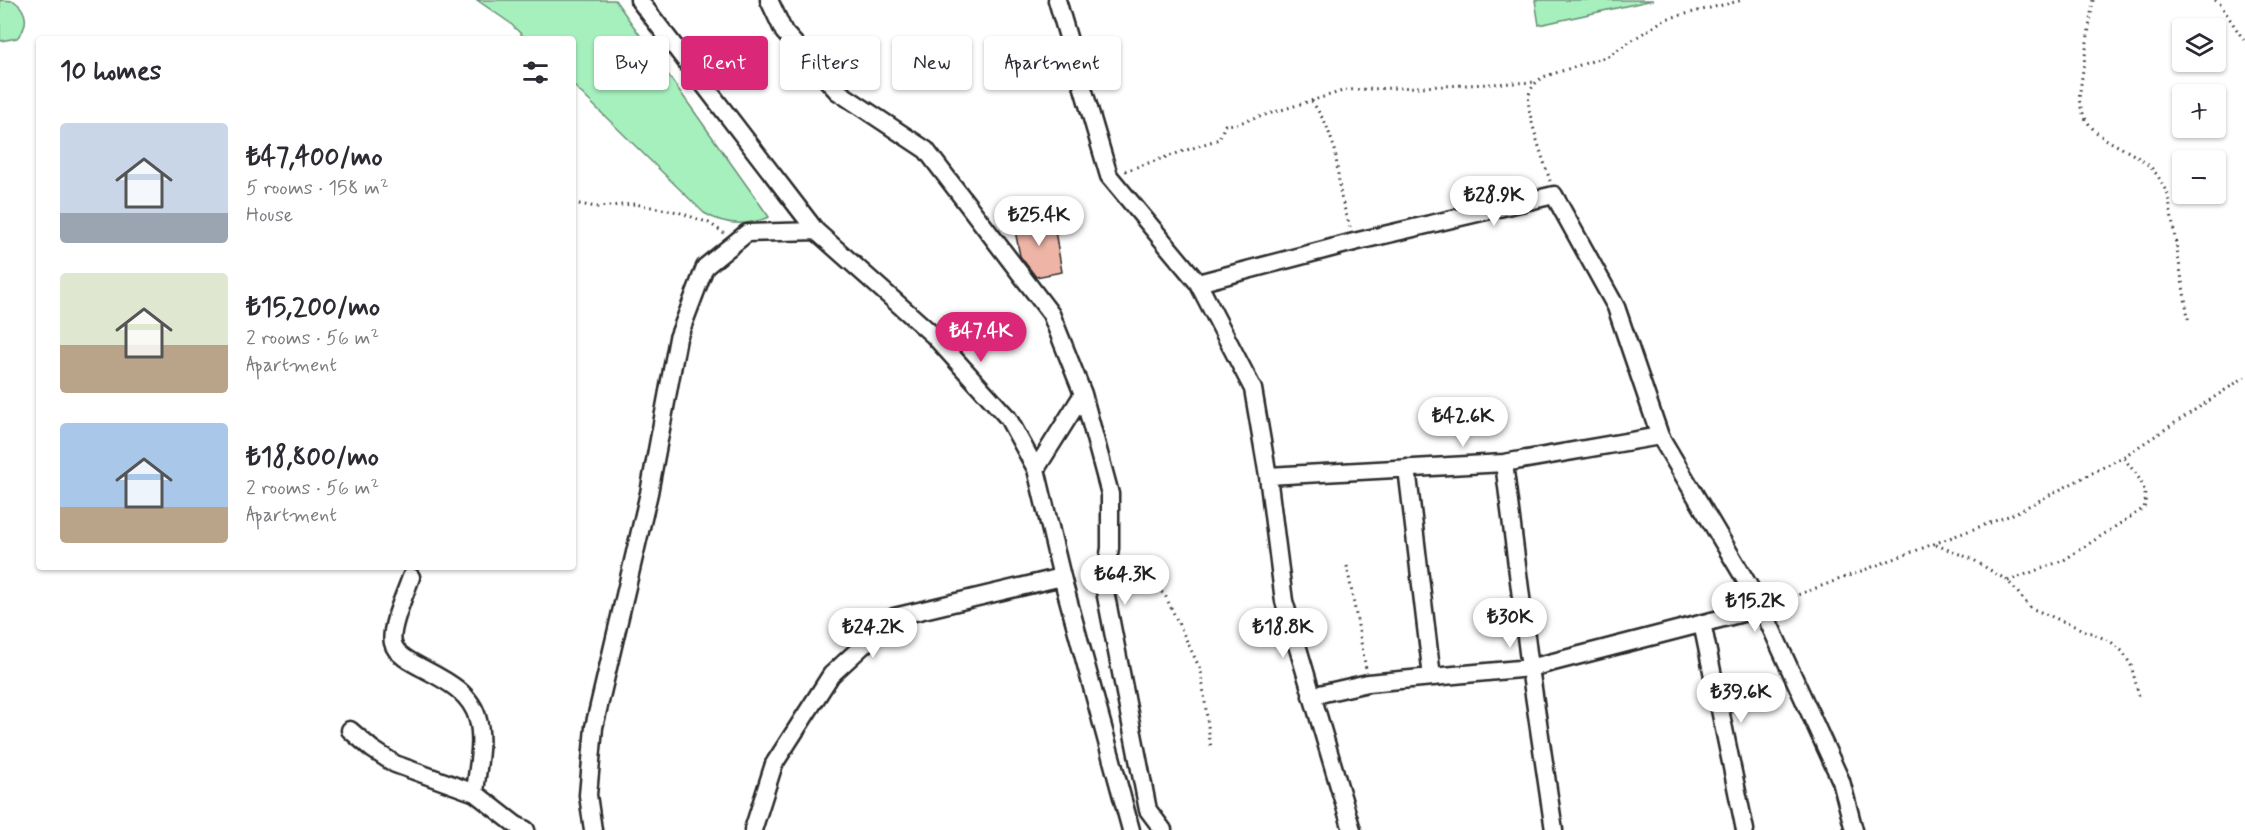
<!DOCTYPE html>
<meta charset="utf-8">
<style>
body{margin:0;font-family:Mynerve,sans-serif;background:#f7f7f7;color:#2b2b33;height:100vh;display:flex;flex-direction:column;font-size:22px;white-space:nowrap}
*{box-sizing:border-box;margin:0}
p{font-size:20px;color:#7c7c81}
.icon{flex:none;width:33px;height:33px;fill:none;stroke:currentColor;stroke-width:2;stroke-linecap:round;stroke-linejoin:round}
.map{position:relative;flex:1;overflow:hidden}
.side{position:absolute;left:36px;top:36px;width:540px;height:534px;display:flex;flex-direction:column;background:#fff;border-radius:6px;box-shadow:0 2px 4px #0004}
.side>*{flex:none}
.guide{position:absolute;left:594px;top:36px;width:570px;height:54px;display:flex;gap:12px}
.tools{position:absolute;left:2172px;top:18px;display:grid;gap:12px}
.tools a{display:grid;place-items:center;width:54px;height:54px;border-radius:6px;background:#fff;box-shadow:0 2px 4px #0004;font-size:30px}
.price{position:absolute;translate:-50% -51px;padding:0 14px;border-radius:21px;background:#fff;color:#222;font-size:20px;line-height:39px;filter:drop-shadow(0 2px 3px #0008)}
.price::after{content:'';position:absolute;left:50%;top:36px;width:18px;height:14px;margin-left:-9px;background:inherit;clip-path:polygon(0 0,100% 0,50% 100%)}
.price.on{background:#db2777;color:#fff}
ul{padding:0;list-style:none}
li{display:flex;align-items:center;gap:18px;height:150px;padding:0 24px}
li span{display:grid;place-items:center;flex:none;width:168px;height:120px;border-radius:6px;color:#555}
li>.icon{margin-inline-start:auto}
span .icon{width:72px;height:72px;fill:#fffc;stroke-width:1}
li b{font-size:26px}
h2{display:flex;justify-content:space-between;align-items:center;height:72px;padding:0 24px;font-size:26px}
.tag{padding:0 21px;border-radius:6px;background:#fff;box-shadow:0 2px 4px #0004;font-size:21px;line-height:54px}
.tag.on{background:#db2777;color:#fff}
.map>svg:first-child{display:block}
.green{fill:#a6f0be;stroke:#688e74;stroke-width:1.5}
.building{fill:#eeb5a7;stroke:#2b2b2b;stroke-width:1.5}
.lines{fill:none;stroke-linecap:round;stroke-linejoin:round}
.minor-casing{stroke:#2b2b2b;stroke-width:21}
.path{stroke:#2b2b2b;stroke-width:3;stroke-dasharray:1.5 4.5;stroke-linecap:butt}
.minor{stroke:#fff;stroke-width:16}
</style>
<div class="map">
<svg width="2245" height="830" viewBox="0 0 2245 830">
<rect width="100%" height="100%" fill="#fff"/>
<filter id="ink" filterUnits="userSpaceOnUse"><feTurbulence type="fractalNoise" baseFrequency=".0167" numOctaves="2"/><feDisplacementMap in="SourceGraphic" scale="12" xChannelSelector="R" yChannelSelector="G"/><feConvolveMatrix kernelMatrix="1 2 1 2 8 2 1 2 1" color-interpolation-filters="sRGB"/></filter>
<g filter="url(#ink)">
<path class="green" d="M0,0L14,1C28,11 29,26 17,38L0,41Z
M477,0H615L769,217C747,226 726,226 704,213L573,85V39H526L510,23Z
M1535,0H1653L1539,25Z"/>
<path class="building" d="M1053,219L1062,272L1036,277L1020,256L1014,225Z"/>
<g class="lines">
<defs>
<path id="minor" d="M639,0L816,231L933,335L1008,418L1036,469L1062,577L1131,830
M769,0L784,32L837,91L926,150L1051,314L1083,394L1036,469
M1057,0L1109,176L1198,283L1253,389L1268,476L1284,601L1352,830
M1198,283L1354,242L1554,195L1616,307L1660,436L1762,608L1841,781L1854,830
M1083,394L1110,494V548L1104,586L1148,810L1163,830
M1504,463L1530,668L1554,830
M1407,468L1432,677
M1268,476L1504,463L1660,436
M411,577C406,592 389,628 393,643C399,669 467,674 478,720C484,742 477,770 475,793
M1702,623L1745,830
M1311,696L1368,683L1530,668L1762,608
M350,730L372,749L395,764L475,793L516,825L526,830
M593,830L588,795L594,727L649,493L678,338L705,267L747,233L816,231
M753,830L774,764L831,675L894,617L1062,577"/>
</defs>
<use href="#minor" class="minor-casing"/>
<path class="path" d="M2093,0L2079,98C2085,140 2118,141 2147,164C2157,172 2162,183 2168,195L2189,323
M2215,0L2220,4L2245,42
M1312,101L1326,124L1335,150L1341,197L1350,227
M1125,171L1219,139L1225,125L1236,124L1346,90L1536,82
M1550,181C1545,163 1525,111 1529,95C1531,87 1536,82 1543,77L1608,56L1665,19L1743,0
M573,203L597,207L635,204L678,212L709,223L724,233
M1936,545L1972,559L2008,581L2031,608L2110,641L2122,651L2131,665L2139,696
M1125,561L1165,595L1201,671L1211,749
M1347,566L1366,669
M2008,581L2064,560L2144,508C2150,487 2135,473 2123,457
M1776,603L2011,515L2123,457L2245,377"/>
<use href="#minor" class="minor"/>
</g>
</g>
</svg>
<div class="tools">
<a><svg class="icon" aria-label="layers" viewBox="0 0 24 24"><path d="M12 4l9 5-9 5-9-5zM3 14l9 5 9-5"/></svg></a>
<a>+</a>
<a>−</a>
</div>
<b class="price" style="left:1494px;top:227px">₺28.9K</b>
<b class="price" style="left:1039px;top:247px">₺25.4K</b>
<b class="price on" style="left:981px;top:363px">₺47.4K</b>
<b class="price" style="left:1463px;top:448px">₺42.6K</b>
<b class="price" style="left:1125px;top:606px">₺64.3K</b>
<b class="price" style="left:1755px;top:633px">₺15.2K</b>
<b class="price" style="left:1510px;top:649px">₺30K</b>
<b class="price" style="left:873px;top:659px">₺24.2K</b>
<b class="price" style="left:1283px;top:659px">₺18.8K</b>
<b class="price" style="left:1741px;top:724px">₺39.6K</b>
<div class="guide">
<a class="tag">Buy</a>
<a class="tag on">Rent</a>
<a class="tag">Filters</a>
<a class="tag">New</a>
<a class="tag">Apartment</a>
</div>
<section class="side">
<h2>10 homes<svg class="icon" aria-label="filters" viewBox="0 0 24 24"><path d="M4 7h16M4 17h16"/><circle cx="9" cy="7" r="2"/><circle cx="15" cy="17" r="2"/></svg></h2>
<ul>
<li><span style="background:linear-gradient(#c9d6e8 75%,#9aa5b1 0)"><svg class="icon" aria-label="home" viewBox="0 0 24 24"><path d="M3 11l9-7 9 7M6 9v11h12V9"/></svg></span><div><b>₺47,400/mo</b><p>5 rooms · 158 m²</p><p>House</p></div></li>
<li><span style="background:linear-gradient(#dfe7d0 60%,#b9a48a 0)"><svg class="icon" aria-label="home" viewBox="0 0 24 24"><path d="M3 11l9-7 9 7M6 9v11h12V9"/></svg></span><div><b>₺15,200/mo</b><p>2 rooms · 56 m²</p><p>Apartment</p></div></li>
<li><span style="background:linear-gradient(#a9c7e8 70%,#b9a48a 0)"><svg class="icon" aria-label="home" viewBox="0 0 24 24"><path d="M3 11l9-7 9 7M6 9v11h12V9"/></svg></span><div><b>₺18,800/mo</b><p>2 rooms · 56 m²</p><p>Apartment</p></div></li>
</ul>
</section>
</div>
